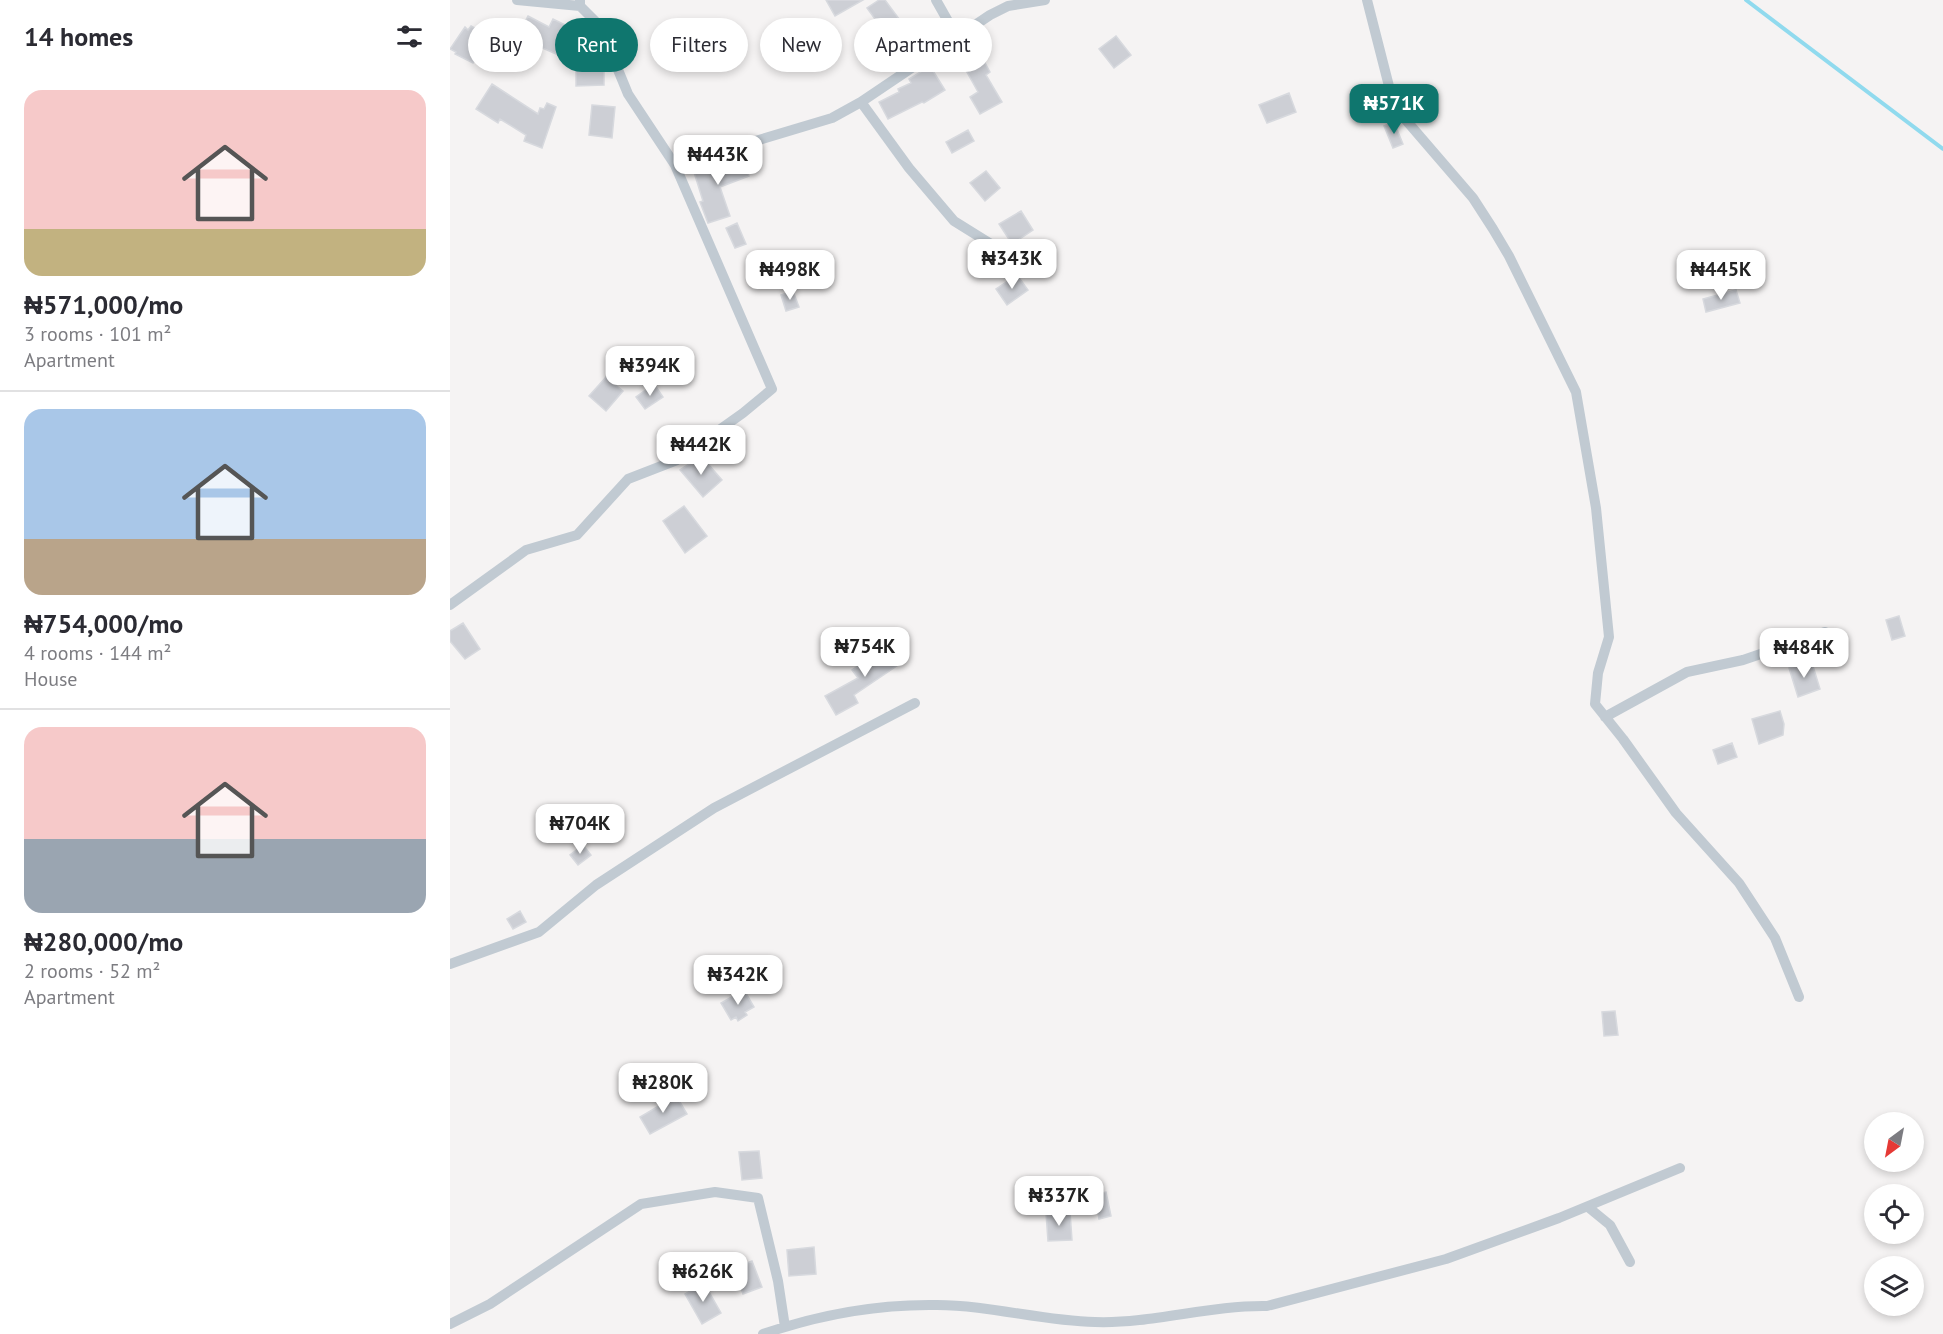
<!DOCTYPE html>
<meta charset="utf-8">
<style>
body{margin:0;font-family:"PT Sans",sans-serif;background:#f2f2f3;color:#2b2b33;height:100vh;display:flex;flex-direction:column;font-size:22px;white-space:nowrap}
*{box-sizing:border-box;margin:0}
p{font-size:20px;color:#7c7c81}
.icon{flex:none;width:33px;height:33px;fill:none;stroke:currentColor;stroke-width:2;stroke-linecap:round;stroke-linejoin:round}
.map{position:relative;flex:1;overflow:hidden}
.sheet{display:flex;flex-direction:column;background:#fff;width:450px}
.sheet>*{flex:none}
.top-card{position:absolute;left:18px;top:18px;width:570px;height:54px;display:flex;gap:12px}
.needle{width:39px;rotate:212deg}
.tools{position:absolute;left:1414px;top:1112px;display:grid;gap:12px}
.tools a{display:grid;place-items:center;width:60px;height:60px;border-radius:50%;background:#fff;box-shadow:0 3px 9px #0003;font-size:30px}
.price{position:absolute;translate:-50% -51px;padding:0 14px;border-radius:12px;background:#fff;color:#222;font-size:20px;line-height:39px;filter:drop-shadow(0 2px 3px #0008)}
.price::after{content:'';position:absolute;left:50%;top:36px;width:18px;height:14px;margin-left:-9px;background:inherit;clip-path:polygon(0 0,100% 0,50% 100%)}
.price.current{background:#0f766e;color:#fff}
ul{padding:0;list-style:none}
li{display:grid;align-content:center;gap:12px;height:318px;padding:0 24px}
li+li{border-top:2px solid #e1e1e2}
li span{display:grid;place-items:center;height:186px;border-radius:18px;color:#555}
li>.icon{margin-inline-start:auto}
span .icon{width:108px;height:108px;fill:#fffc;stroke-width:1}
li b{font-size:26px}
h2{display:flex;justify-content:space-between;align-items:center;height:72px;padding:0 24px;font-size:26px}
.pill{padding:0 21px;border-radius:27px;background:#fff;box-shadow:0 3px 9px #0003;font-size:21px;line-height:54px}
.pill.current{background:#0f766e;color:#fff}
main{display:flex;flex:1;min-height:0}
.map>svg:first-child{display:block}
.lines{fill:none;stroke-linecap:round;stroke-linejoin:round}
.stream{stroke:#90daee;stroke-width:4}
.building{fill:#cdcfd5;stroke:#d7d9de;stroke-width:1.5}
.minor{stroke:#c1cad2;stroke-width:10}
</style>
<main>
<section class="sheet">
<h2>14 homes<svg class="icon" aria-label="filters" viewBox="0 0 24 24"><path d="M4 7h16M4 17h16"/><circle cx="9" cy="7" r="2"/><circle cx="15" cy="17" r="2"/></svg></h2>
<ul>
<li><span style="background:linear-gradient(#f6c9c9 75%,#c2b280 0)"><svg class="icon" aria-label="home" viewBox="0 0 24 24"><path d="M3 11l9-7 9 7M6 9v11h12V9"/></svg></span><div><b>₦571,000/mo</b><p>3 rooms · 101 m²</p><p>Apartment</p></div></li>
<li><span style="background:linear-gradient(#a9c7e8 70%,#b9a48a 0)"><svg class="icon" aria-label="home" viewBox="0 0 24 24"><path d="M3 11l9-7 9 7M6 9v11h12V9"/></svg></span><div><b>₦754,000/mo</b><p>4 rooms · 144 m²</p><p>House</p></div></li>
<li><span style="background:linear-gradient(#f6c9c9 60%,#9aa5b1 0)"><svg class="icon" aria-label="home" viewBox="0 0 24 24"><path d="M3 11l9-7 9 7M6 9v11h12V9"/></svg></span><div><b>₦280,000/mo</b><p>2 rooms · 52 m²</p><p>Apartment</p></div></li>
</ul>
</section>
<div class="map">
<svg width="1493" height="1334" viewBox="0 0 1493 1334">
<rect width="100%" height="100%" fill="#f5f3f3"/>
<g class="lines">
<path class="stream" d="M1296,0L1493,149"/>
</g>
<path class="building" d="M376,0H413L385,16Z
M429,0H435L464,39L448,51L417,8Z
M78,16L99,27L103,19L130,32L124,46L128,48L122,61L67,37Z
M21,26L30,31L27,35L31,37L24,48L30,51L23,63L5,54L6,52L0,49L15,27L18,30Z
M666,36L681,55L664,68L649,49Z
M521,37L540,72L536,75L552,102L530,114L520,97L528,92L504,49Z
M154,62V85L126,86V63Z
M480,66L495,90L474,103L472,102L438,119L429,102L449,92L448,89L461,83L459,79Z
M42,84L88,114L90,108L94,109L97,103L106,107L92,148L74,141L76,135L50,119L48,123L26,109Z
M839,93L846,112L817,123L809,105Z
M142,105L165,107L162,138L139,135Z
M944,122L953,144L943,148L934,126Z
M518,130L524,141L502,153L496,142Z
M291,157L299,176L270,187L280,216L258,223L250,202L253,201L243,169L268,162L269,165Z
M536,171L550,188L535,201L520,183Z
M571,211L583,230L562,244L549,224Z
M287,223L296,244L285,248L276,228Z
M567,275L578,290L557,305L546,289Z
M1286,290L1290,303L1256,312L1253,299Z
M343,291L349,307L336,311L331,295Z
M156,377L173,391L156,411L139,396Z
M204,384L213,397L195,409L186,397Z
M251,456L272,480L253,497L230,470Z
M234,506L257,536L235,553L213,521Z
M1449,616L1455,636L1442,640L1436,620Z
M13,623L30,649L15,659L0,641V631Z
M443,643L454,661L404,695L408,703L386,715L375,696L408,678L402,670Z
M1353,663V666L1362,663L1370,689L1348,697L1339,668Z
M1330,711L1334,724L1333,735L1309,744L1302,719Z
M1282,743L1287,757L1268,764L1263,750Z
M133,845L141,855L128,865L120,855Z
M70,911L76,922L63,929L57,919Z
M294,990L304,1007L295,1012L297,1015L288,1021L286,1017L281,1020L271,1003Z
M1165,1011L1168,1035L1154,1036L1152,1012Z
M216,1093L220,1101L227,1097L237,1114L200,1134L190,1117L209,1106L205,1099Z
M309,1151L312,1178L292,1180L289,1152Z
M656,1192L661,1216L649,1219L647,1207L637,1209L635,1196Z
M620,1212L622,1240L598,1241L596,1213Z
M364,1247L366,1274L339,1276L337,1250Z
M302,1261L312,1287L293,1294L284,1268Z
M254,1283L271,1313L252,1324L235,1294Z"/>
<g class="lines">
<path class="minor" d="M67,0L130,6
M486,0L507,37
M917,0L941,94L955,119L1023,198L1043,229L1059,256L1126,392L1146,508L1159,637L1148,673L1145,704L1173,739L1226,813L1289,883L1325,938L1349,997
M411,102L459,168L504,221L557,254
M225,165L382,118L411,102L540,15L558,6L595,0
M0,605L76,550L127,535L178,479L227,460L293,413L322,389L225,165L178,94L150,26L130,6V0
M1155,717L1237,672L1293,660L1375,632
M0,964L89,932L146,885L264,808L465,703
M1138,1207L1160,1225L1180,1262
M0,1324L40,1304L191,1204L265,1192L308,1198L328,1281L335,1327
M313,1334C368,1315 429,1304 487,1305C540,1305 592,1321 645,1322C703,1324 759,1305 817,1306L996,1259L1109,1218L1230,1168"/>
</g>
</svg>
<div class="tools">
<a><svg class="needle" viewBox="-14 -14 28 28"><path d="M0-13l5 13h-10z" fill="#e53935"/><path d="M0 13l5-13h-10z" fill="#7c7c81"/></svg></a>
<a><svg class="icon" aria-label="locate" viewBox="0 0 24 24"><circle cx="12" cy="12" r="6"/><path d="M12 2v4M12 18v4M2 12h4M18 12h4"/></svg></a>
<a><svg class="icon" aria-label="layers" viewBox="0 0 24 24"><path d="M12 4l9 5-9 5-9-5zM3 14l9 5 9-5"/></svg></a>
</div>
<b class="price current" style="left:944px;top:135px">₦571K</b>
<b class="price" style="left:268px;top:186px">₦443K</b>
<b class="price" style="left:562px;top:290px">₦343K</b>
<b class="price" style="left:340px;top:301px">₦498K</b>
<b class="price" style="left:1271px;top:301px">₦445K</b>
<b class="price" style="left:200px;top:397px">₦394K</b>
<b class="price" style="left:251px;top:476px">₦442K</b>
<b class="price" style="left:415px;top:678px">₦754K</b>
<b class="price" style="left:1354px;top:679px">₦484K</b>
<b class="price" style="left:130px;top:855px">₦704K</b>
<b class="price" style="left:288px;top:1006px">₦342K</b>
<b class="price" style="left:213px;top:1114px">₦280K</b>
<b class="price" style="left:609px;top:1227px">₦337K</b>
<b class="price" style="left:253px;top:1303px">₦626K</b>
<div class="top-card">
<a class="pill">Buy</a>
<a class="pill current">Rent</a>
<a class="pill">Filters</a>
<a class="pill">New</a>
<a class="pill">Apartment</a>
</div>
</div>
</main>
